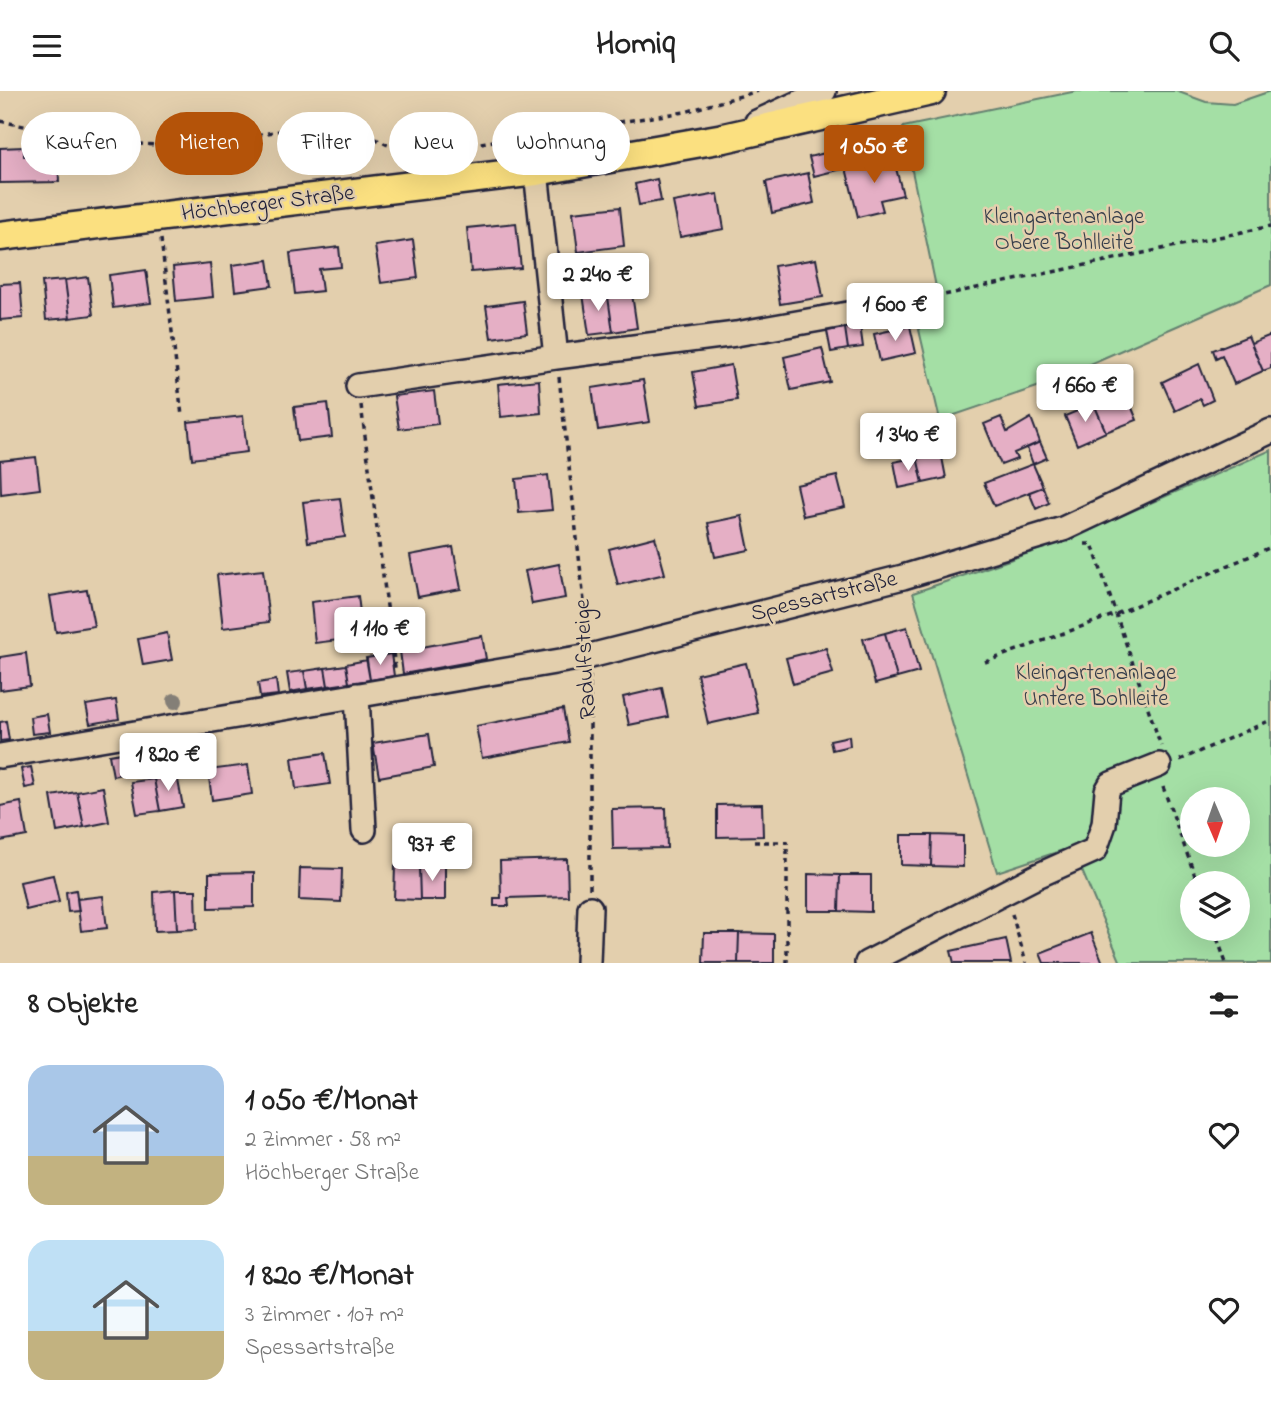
<!DOCTYPE html>
<html lang="de">
<meta charset="utf-8">
<style>
body{margin:0;font-family:"Indie Flower",sans-serif;background:#f2f2f2;color:#222;height:100vh;display:flex;flex-direction:column;font-size:26px;white-space:nowrap}
*{box-sizing:border-box;margin:0}
p{font-size:23px;color:#767676}
.icon{flex:none;width:38px;height:38px;fill:none;stroke:currentColor;stroke-width:2;stroke-linecap:round;stroke-linejoin:round}
.map{position:relative;height:872px;overflow:hidden}
.side{display:flex;flex-direction:column;background:#fff;flex:1}
.side>*{flex:none}
.hud{position:absolute;left:21px;top:21px;width:700px;height:63px;display:flex;gap:14px}
.needle{width:46px;rotate:178deg}
.controls{position:absolute;left:1180px;top:696px;display:grid;gap:14px}
.controls a{display:grid;place-items:center;width:70px;height:70px;border-radius:50%;background:#fff;box-shadow:0 7px 28px #0002;font-size:35px}
.price{position:absolute;translate:-50% -60px;padding:0 16px;border-radius:7px;background:#fff;color:#222;font-size:23px;line-height:46px;filter:drop-shadow(0 2px 4px #0008)}
.price::after{content:'';position:absolute;left:50%;top:42px;width:21px;height:16px;margin-left:-10px;background:inherit;clip-path:polygon(0 0,100% 0,50% 100%)}
.price.current{background:#b45309;color:#fff}
ul{padding:0;list-style:none}
li{display:flex;align-items:center;gap:21px;height:175px;padding:0 28px}
li span{display:grid;place-items:center;flex:none;width:196px;height:140px;border-radius:21px;color:#555}
li>.icon{margin-inline-start:auto}
span .icon{width:84px;height:84px;fill:#fffc;stroke-width:1}
li b{font-size:30px}
h2{display:flex;justify-content:space-between;align-items:center;height:84px;padding:0 28px;font-size:30px}
.pill{padding:0 24px;border-radius:32px;background:#fff;box-shadow:0 7px 28px #0002;font-size:24px;line-height:63px}
.pill.current{background:#b45309;color:#fff}
header{display:flex;justify-content:space-between;align-items:center;height:91px;padding:0 28px;background:#fff;font-size:32px;font-weight:800}
.map>svg:first-child{display:block}
.green{fill:#a4dfa5;stroke:#638070;stroke-width:2;fill-rule:evenodd}
.building{fill:#e5afc5;stroke:#22223b;stroke-width:2}
.lines{fill:none;stroke-linecap:round;stroke-linejoin:round}
.minor-casing{stroke:#22223b;stroke-width:28}
.major-casing{stroke:#22223b;stroke-width:33}
.path{stroke:#22223b;stroke-width:3.5;stroke-dasharray:5 5;stroke-linecap:butt}
.minor{stroke:#e3cfad;stroke-width:23}
.major{stroke:#fbe080;stroke-width:28}
.tree{fill:#847f77}
.labels{text-anchor:middle;dominant-baseline:central;stroke-width:5;stroke-linejoin:round;paint-order:stroke}
.street-label{font-size:23px;fill:#22223b;stroke:#e3cfad}
.park-label{font-size:23px;fill:#363e4b;stroke:#e3cfad}
</style>
<header><svg class="icon" aria-label="menu" viewBox="0 0 24 24"><path d="M4 6h16M4 12h16M4 18h16"/></svg>Homiq<svg class="icon" aria-label="search" viewBox="0 0 24 24"><circle cx="10" cy="10" r="6"/><path d="M15 15l6 6"/></svg></header>
<div class="map">
<svg width="1271" height="872" viewBox="0 0 1271 872">
<rect width="100%" height="100%" fill="#e3cfad"/>
<filter id="ink" filterUnits="userSpaceOnUse"><feTurbulence type="fractalNoise" baseFrequency=".0143" numOctaves="2"/><feDisplacementMap in="SourceGraphic" scale="14" xChannelSelector="R" yChannelSelector="G"/><feConvolveMatrix kernelMatrix="1 2 1 2 8 2 1 2 1" color-interpolation-filters="sRGB"/></filter>
<g filter="url(#ink)">
<path class="green" d="M1077,0H1176L1206,11L1233,13L1271,0V194L1037,296L940,329L910,200L936,196L903,36Z
M1271,359V872H1121L1072,756L997,781L913,502L1064,450ZM1192,709H1237V754H1192ZM1192,793H1237V838H1192Z"/>
<path class="building" d="M358,49L359,77L320,78L319,50Z
M858,54L862,73L834,80L829,61Z
M24,56V65L58,64L59,91L0,92V57Z
M829,61L834,80L814,85L809,66Z
M893,66L903,104L880,109L883,120L858,126L846,77Z
M808,82L814,112L772,122L766,91Z
M657,88L661,110L639,114L635,93Z
M718,103L724,138L680,146L673,111Z
M620,116L624,155L578,161L573,121Z
M516,132L521,177L471,181L467,137Z
M413,149L418,187L381,192L375,155Z
M339,156L341,176L319,178L322,200L295,203L290,162Z
M816,168L823,206L780,213L774,175Z
M268,169L272,195L235,200L232,174Z
M210,172L213,206L176,210L173,176Z
M146,179L151,212L113,217L109,184Z
M88,186L93,224L70,227L65,189Z
M65,189L70,227L46,229L42,191Z
M20,192L23,227L0,229V193Z
M631,196L637,237L613,241L607,199Z
M607,199L613,241L589,244L583,203Z
M523,210L527,242L491,247L486,215Z
M860,234L863,256L848,258L845,237Z
M910,235L916,262L880,270L874,243Z
M845,237L848,258L831,261L827,240Z
M1271,244V277L1263,280L1251,252Z
M1248,245L1263,280L1234,293L1222,264L1216,267L1213,259Z
M822,257L830,291L791,299L784,266Z
M1199,273L1213,309L1203,314L1200,308L1175,320L1162,291Z
M731,274L737,309L699,315L693,281Z
M539,289L541,322L501,326L498,293Z
M643,289L650,331L598,339L592,297Z
M434,300L438,333L399,338L394,305Z
M1125,300L1137,329L1106,341L1094,313Z
M328,312L332,346L298,350L294,316Z
M1094,313L1106,341L1077,354L1065,325Z
M243,325L247,361L192,368L188,331Z
M1001,326L1007,341L1031,327L1040,351L1014,362L1017,368L1001,374L984,333Z
M1040,351L1047,367L1033,373L1027,357Z
M941,361L946,387L923,392L917,366Z
M36,366L40,398L1,403L0,370Z
M917,366L923,392L899,397L894,371Z
M1033,373L1043,396L994,415L984,392Z
M548,384L552,419L519,422L516,388Z
M837,385L845,416L803,425L796,394Z
M1043,396L1049,412L1036,418L1029,401Z
M340,407L345,446L308,451L303,411Z
M742,425L749,459L715,466L708,432Z
M655,446L665,483L618,494L609,458Z
M453,456L461,498L418,506L410,464Z
M559,473L565,507L532,513L525,480Z
M263,479L269,531L223,537L217,484Z
M87,499L94,535L56,541L50,505Z
M358,505L363,546L315,552L311,511Z
M907,536L919,581L897,587L885,542Z
M167,542L172,569L143,574L138,548Z
M885,542L897,587L875,593L863,548Z
M482,545L486,568L403,583L400,560Z
M826,557L833,582L793,593L786,567Z
M26,562L30,595L0,599V566Z
M391,563L394,585L370,589L366,567Z
M367,569L370,589L349,592L346,573Z
M746,572L758,622L708,633L697,583Z
M346,574L349,592L328,595L325,577Z
M325,577L328,595L307,598L304,580Z
M304,580L307,598L290,601L287,582Z
M276,589L278,604L260,606L258,592Z
M662,597L668,626L629,634L623,606Z
M116,609L119,628L90,633L86,614Z
M563,618L569,651L482,667L476,635Z
M47,623L50,641L32,643L30,626Z
M6,630L9,649L0,650V631Z
M429,643L434,676L379,686L373,652Z
M849,645L850,655L832,659L830,649Z
M121,662L125,682L113,685L109,664Z
M325,662L330,693L296,698L292,667Z
M248,674L252,703L212,709L208,679Z
M31,676L35,695L25,697L21,678Z
M177,684L183,716L160,720L154,688Z
M154,688L160,720L137,723L131,691Z
M103,696L109,731L84,736L77,701Z
M77,701L84,736L57,741L51,705Z
M21,711L27,745L0,750V715Z
M762,713L763,745L717,746V714Z
M666,717L667,757L613,758L612,718Z
M901,744H932L931,775L901,774Z
M932,744L963,745V776L931,775Z
M567,768L568,805L508,807L509,815H494V807H501L500,770Z
M395,775H419L420,809L394,808Z
M419,775H445V809H420Z
M300,777L342,778L341,811L299,809Z
M254,781V816L209,817V782Z
M808,783L840,784L839,820H808Z
M53,784L59,811L26,819L20,791Z
M840,784H871V821L839,820Z
M76,799L79,820L68,821L66,801Z
M175,799H196L197,838L177,839Z
M175,799L177,839L155,840L154,801Z
M103,805L107,837L81,840L77,808Z
M704,842H739L738,872H703Z
M739,842L774,843V872H738Z
M1091,842L1103,872H1044L1040,862Z
M1006,848L1011,872H954L951,860Z"/>
<g class="lines">
<defs>
<path id="minor" d="M757,31L824,0
M536,80L556,266L736,243L887,216
M358,295L556,266
M357,604L364,739
M0,665L590,565L903,486L1063,438L1271,340
M588,872L590,817
M867,872L1037,785L1095,759L1104,733L1107,700L1111,693L1159,674"/>
<path id="major" d="M0,145L536,80L724,47L931,0"/>
</defs>
<use href="#minor" class="minor-casing"/>
<use href="#major" class="major-casing"/>
<path class="path" d="M0,30C61,43 123,56 186,54C235,52 285,34 335,35C364,35 387,60 415,62L685,21L758,0
M161,148L182,325
M906,212L1271,135
M559,286L588,546
M361,314L395,577
M1085,453H1092L1161,655
M985,571L1116,523L1271,456
M1180,669L1271,629
M1163,696L1198,793
M754,751H787V872
M590,798V585
M1012,823L1026,872
M1214,838L1226,872"/>
<use href="#minor" class="minor"/>
<use href="#major" class="major"/>
</g>
<circle class="tree" cx="175" cy="610" r="8"/>
</g>
<g class="labels">
<g class="street-label">
<text transform="translate(268 113) rotate(-7)">Höchberger Straße</text>
<text transform="translate(824 506) rotate(-14)">Spessartstraße</text>
<text transform="translate(586 568) rotate(-93)">Radulfsteige</text>
</g>
<g class="park-label">
<text x="1064" y="126">Kleingartenanlage<tspan x="1064" dy="26">Obere Bohlleite</tspan></text>
<text x="1096" y="582">Kleingartenanlage<tspan x="1096" dy="26">Untere Bohlleite</tspan></text>
</g>
</g>
</svg>
<div class="controls">
<a><svg class="needle" viewBox="-14 -14 28 28"><path d="M0-13l5 13h-10z" fill="#e53935"/><path d="M0 13l5-13h-10z" fill="#767676"/></svg></a>
<a><svg class="icon" aria-label="layers" viewBox="0 0 24 24"><path d="M12 4l9 5-9 5-9-5zM3 14l9 5 9-5"/></svg></a>
</div>
<b class="price current" style="left:874px;top:94px">1 050 €</b>
<b class="price" style="left:598px;top:222px">2 240 €</b>
<b class="price" style="left:895px;top:252px">1 600 €</b>
<b class="price" style="left:1085px;top:333px">1 660 €</b>
<b class="price" style="left:908px;top:382px">1 340 €</b>
<b class="price" style="left:380px;top:576px">1 110 €</b>
<b class="price" style="left:168px;top:702px">1 820 €</b>
<b class="price" style="left:432px;top:792px">937 €</b>
<div class="hud">
<a class="pill">Kaufen</a>
<a class="pill current">Mieten</a>
<a class="pill">Filter</a>
<a class="pill">Neu</a>
<a class="pill">Wohnung</a>
</div>
</div>
<section class="side">
<h2>8 Objekte<svg class="icon" aria-label="filters" viewBox="0 0 24 24"><path d="M4 7h16M4 17h16"/><circle cx="9" cy="7" r="2"/><circle cx="15" cy="17" r="2"/></svg></h2>
<ul>
<li><span style="background:linear-gradient(#a9c7e8 65%,#c2b280 0)"><svg class="icon" aria-label="home" viewBox="0 0 24 24"><path d="M3 11l9-7 9 7M6 9v11h12V9"/></svg></span><div><b>1 050 €/Monat</b><p>2 Zimmer · 58 m²</p><p>Höchberger Straße</p></div><svg class="icon" aria-label="heart" viewBox="0 0 24 24"><path d="M12 20l-8-8c-3-5 5-10 8-4 3-6 11-1 8 4z"/></svg></li>
<li><span style="background:linear-gradient(#bfe0f5 65%,#c2b280 0)"><svg class="icon" aria-label="home" viewBox="0 0 24 24"><path d="M3 11l9-7 9 7M6 9v11h12V9"/></svg></span><div><b>1 820 €/Monat</b><p>3 Zimmer · 107 m²</p><p>Spessartstraße</p></div><svg class="icon" aria-label="heart" viewBox="0 0 24 24"><path d="M12 20l-8-8c-3-5 5-10 8-4 3-6 11-1 8 4z"/></svg></li>
</ul>
</section>
